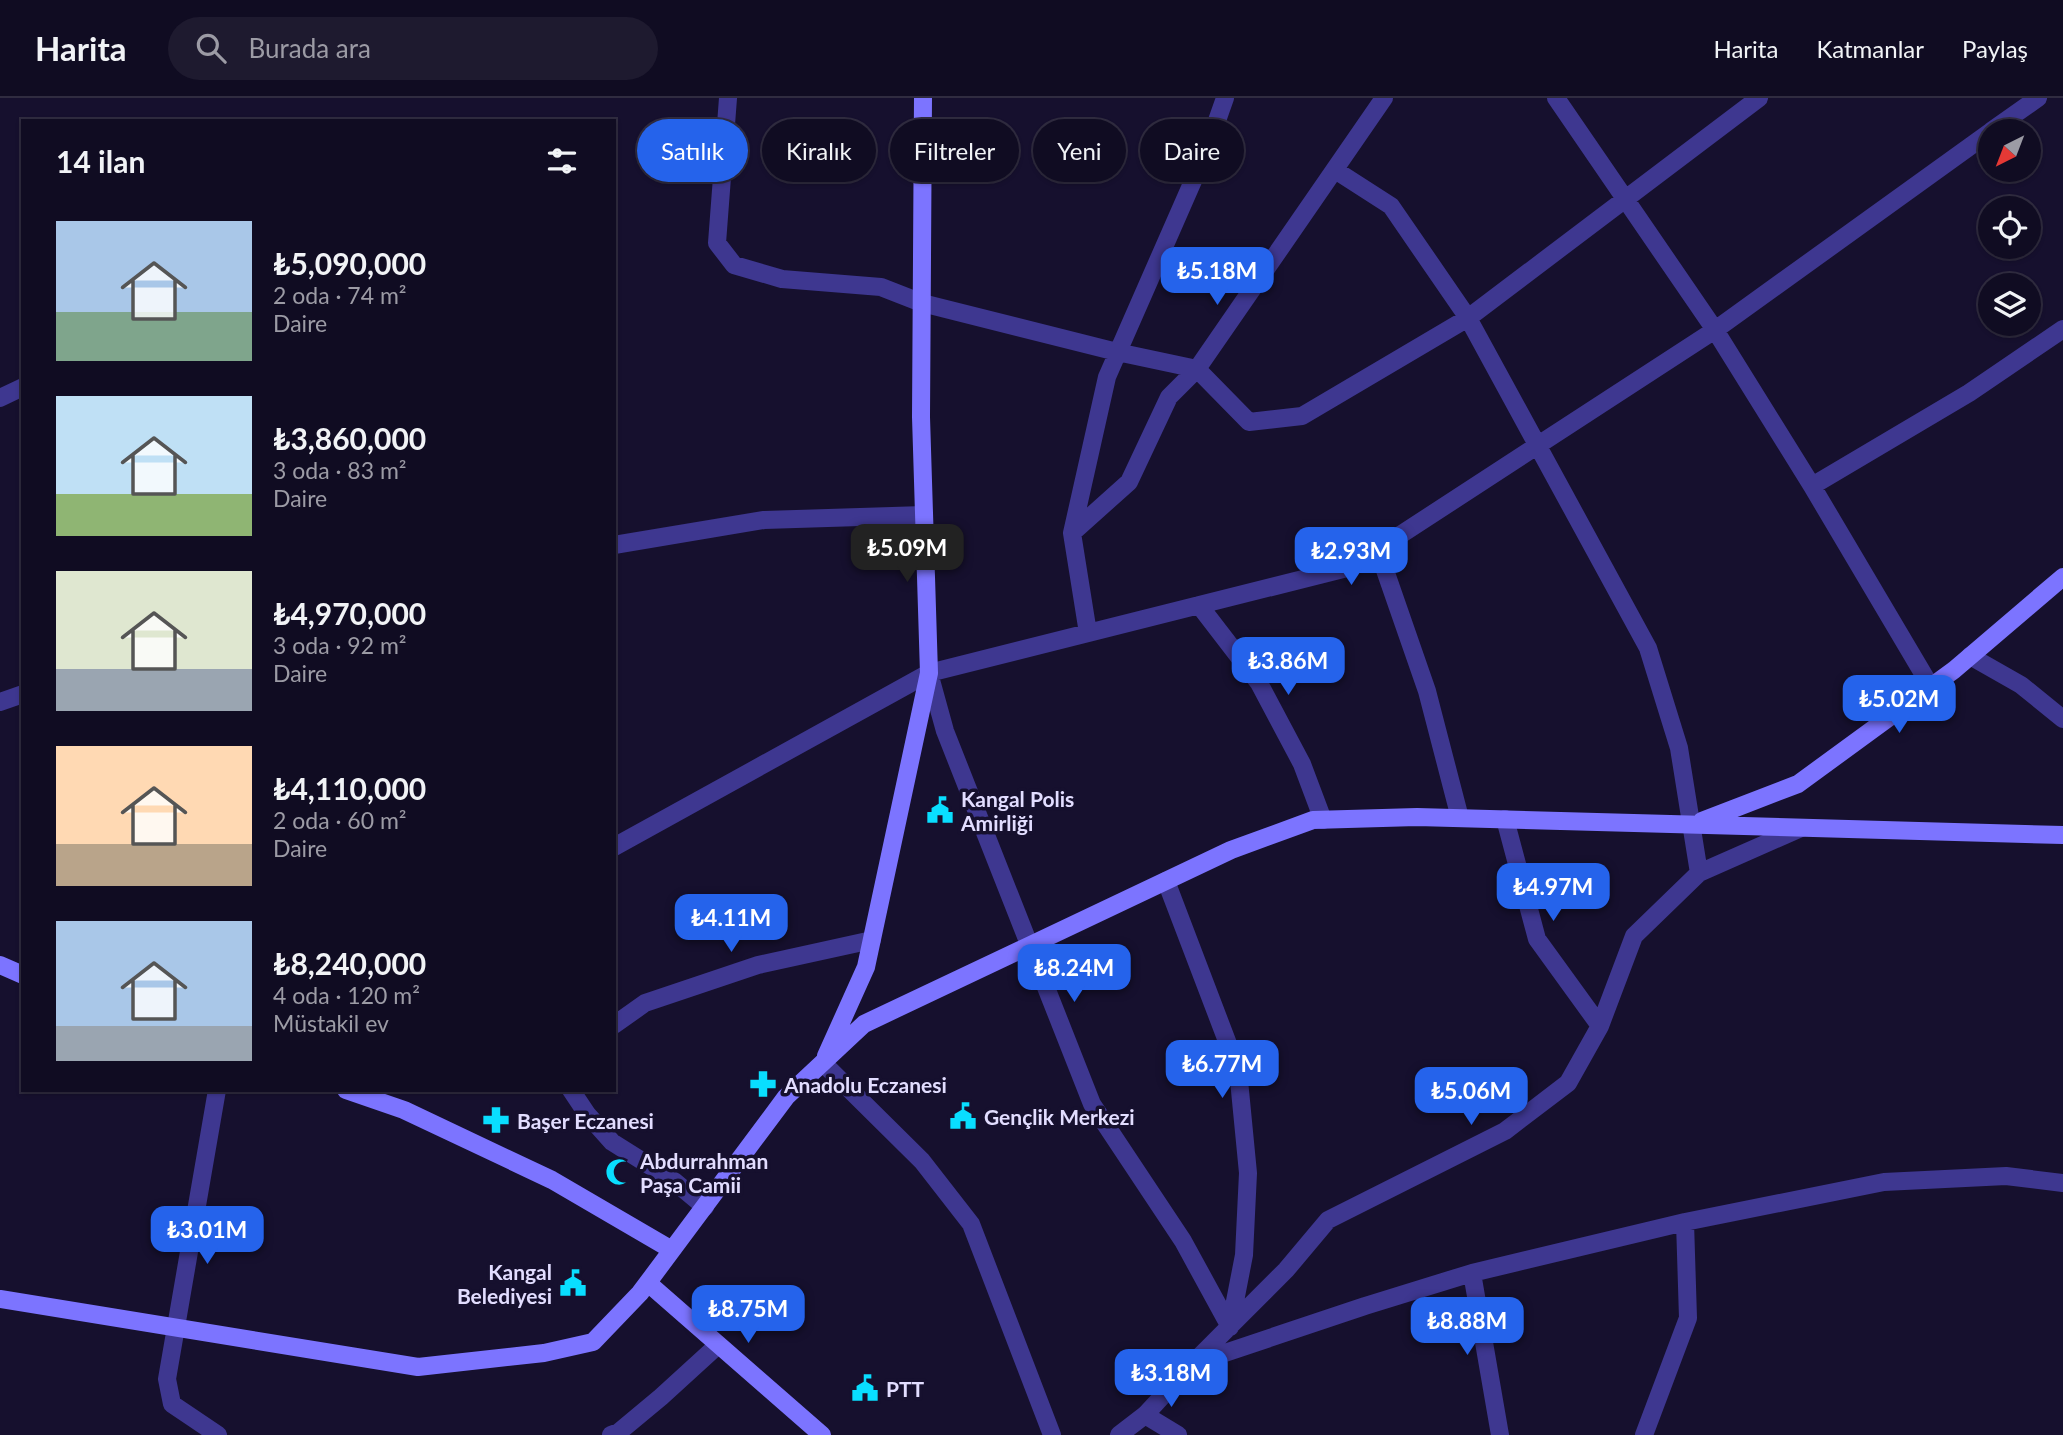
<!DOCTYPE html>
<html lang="tr">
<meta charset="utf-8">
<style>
body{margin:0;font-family:Lato,sans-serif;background:#1e1a2f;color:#f1f3f6;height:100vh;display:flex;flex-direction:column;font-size:26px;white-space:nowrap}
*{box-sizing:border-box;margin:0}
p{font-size:23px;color:#9c9ba5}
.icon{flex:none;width:38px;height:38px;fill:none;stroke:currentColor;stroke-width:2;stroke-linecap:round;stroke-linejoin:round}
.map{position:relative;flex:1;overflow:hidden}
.drawer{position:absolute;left:21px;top:21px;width:595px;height:973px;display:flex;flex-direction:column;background:#100c22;border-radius:0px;box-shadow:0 2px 5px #0004,0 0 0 2px #302c40}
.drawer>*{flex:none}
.hud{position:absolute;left:637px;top:21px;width:665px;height:63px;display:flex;gap:14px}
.needle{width:46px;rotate:222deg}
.controls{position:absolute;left:1978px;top:21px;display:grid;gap:14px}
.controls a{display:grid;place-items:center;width:63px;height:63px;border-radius:50%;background:#100c22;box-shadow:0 2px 5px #0004,0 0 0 2px #302c40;font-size:35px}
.price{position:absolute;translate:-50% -60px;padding:0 16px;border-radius:14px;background:#2563eb;color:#fff;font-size:23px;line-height:46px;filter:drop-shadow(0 2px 4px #0008)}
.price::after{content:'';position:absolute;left:50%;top:42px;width:21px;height:16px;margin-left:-10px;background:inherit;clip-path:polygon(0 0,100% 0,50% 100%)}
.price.active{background:#222;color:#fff}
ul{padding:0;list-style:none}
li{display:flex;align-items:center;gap:21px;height:175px;padding:0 35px}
li span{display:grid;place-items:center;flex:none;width:196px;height:140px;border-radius:0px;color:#555}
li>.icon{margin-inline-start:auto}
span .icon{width:84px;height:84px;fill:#fffc;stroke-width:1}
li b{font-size:30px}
h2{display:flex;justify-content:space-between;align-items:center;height:84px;padding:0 35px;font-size:30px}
.chip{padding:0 24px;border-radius:32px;background:#100c22;box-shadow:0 2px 5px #0004,0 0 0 2px #302c40;font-size:24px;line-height:63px}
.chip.active{background:#2563eb;color:#fff}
header{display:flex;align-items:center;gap:42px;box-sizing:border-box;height:98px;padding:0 35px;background:#100c22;border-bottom:2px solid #302c40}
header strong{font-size:33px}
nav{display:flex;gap:38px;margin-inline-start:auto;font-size:24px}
.search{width:490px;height:63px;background:#1e1a2f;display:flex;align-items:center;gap:18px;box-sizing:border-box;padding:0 24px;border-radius:38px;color:#9c9ba5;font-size:26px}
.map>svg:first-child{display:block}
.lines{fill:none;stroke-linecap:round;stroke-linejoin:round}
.street{stroke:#3e3790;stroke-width:18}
.secondary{stroke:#7c74ff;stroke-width:18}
.labels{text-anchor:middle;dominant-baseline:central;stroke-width:7;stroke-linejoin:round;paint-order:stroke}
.poi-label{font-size:21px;font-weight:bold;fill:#e2ddff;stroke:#16102e;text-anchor:start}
</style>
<header>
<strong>Harita</strong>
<div class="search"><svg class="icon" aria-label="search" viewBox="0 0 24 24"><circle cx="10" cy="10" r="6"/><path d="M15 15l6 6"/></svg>Burada ara</div>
<nav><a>Harita</a><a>Katmanlar</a><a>Paylaş</a></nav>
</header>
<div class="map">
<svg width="2063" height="1337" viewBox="0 0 2063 1337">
<rect width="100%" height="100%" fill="#16102e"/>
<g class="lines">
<path class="street" d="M728,0L717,145L734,167L782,181L881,189L922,205L1117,254L1197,271L1249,324L1302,318L1468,220L1759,0
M1556,0L1715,232L1812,388L1931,589
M1991,33L2038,0
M1335,72L1391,108L1468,220L1648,550L1679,650L1699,775
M0,300L23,289
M1812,388L1969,295L2063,231
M1072,435L1129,384L1169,299L1197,271L1384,0
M614,447L764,422L924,417
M1378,452L1427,593L1460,720
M1199,507L1259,585L1302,666L1323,722
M1088,535L1072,435L1107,279L1207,51L1225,0
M1970,558L2021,587L2063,621
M929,575L945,633L1092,1006L1183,1143L1230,1229
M0,604L23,596
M1505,721L1537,841L1600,928
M614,749L929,575L1351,469L1715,232L1990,34
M1166,783L1238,972L1248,1075L1244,1157L1230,1229
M614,927L645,905L758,867L872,842
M823,965L922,1063L971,1126L1052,1337
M217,992L167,1281L172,1306L218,1337
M571,992L587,1016L612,1044L674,1083L705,1109
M1472,1175L1500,1337
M1195,1265L1365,1208L1472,1175L1685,1124L1884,1084L2006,1078L2063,1085
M1145,1317L1178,1337
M611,1337L619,1334L661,1299L718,1247
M1119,1337L1145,1317L1192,1266L1286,1172L1328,1122L1505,1033L1568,985L1600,928L1634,838L1699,775L1801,730
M1644,1337L1688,1220L1685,1124"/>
<path class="secondary" d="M1702,723L1798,686L1954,572L2063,479
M0,867L23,877
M826,958L866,869L929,575L921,319L923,0
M346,992L404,1012L552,1082L672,1152
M648,1185L822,1337
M0,1201L418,1269L544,1255L593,1244L640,1195L786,999L864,926L1231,752L1313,722L1417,719L2063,737"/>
</g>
<defs>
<symbol id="civic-bare" viewBox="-9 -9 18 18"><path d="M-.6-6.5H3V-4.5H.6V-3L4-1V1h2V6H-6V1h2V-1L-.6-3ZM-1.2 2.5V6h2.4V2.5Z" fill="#09deff" stroke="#16102e" stroke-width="2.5" paint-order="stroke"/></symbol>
<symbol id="pharmacy-bare" viewBox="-9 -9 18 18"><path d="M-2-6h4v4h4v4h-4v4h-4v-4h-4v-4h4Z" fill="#09deff" stroke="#16102e" stroke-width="2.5" paint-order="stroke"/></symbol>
<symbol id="mosque-bare" viewBox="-9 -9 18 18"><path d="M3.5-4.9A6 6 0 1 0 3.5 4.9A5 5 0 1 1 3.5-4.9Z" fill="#09deff" stroke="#16102e" stroke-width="2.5" paint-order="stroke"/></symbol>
</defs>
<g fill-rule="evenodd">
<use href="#civic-bare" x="921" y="693" width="38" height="38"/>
<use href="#pharmacy-bare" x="744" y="967" width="38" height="38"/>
<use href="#civic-bare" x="944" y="999" width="38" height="38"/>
<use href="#pharmacy-bare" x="477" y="1003" width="38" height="38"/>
<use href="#mosque-bare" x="600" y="1055" width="38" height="38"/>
<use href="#civic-bare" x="554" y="1166" width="38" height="38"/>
<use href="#civic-bare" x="846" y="1271" width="38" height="38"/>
</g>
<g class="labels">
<g class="poi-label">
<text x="961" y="700">Kangal Polis<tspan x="961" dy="24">Amirliği</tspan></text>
<text x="784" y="986">Anadolu Eczanesi</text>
<text x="984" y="1018">Gençlik Merkezi</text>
<text x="517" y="1022">Başer Eczanesi</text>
<text x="640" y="1062">Abdurrahman<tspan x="640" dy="24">Paşa Camii</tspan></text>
<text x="552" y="1173" text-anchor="end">Kangal<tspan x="552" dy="24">Belediyesi</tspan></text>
<text x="886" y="1290">PTT</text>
</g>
</g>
</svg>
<div class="controls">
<a><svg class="needle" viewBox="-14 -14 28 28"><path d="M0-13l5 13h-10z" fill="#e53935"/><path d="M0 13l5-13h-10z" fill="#9c9ba5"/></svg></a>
<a><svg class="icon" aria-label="locate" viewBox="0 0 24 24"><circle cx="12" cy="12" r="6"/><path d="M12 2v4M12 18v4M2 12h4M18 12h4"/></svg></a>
<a><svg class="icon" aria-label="layers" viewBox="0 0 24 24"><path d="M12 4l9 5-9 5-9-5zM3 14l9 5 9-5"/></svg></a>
</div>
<b class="price" style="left:1217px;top:209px">₺5.18M</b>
<b class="price active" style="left:907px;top:486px">₺5.09M</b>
<b class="price" style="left:1351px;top:489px">₺2.93M</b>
<b class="price" style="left:1288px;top:599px">₺3.86M</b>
<b class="price" style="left:1899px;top:637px">₺5.02M</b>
<b class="price" style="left:1553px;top:825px">₺4.97M</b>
<b class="price" style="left:731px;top:856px">₺4.11M</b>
<b class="price" style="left:1074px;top:906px">₺8.24M</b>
<b class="price" style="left:1222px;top:1002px">₺6.77M</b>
<b class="price" style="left:1471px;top:1029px">₺5.06M</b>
<b class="price" style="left:207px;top:1168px">₺3.01M</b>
<b class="price" style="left:748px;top:1247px">₺8.75M</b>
<b class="price" style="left:1467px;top:1259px">₺8.88M</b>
<b class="price" style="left:1171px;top:1311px">₺3.18M</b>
<div class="hud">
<a class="chip active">Satılık</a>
<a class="chip">Kiralık</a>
<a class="chip">Filtreler</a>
<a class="chip">Yeni</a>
<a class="chip">Daire</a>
</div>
<section class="drawer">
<h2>14 ilan<svg class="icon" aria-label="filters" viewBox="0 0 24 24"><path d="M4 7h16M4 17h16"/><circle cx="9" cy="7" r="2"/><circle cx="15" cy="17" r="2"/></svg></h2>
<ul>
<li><span style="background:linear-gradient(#a9c7e8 65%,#7fa58c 0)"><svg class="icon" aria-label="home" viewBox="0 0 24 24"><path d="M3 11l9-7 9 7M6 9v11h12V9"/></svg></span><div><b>₺5,090,000</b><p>2 oda · 74 m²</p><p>Daire</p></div></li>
<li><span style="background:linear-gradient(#bfe0f5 70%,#8fb573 0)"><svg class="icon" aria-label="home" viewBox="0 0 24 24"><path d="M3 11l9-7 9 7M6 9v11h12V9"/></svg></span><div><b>₺3,860,000</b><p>3 oda · 83 m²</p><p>Daire</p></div></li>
<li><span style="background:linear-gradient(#dfe7d0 70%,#9aa5b1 0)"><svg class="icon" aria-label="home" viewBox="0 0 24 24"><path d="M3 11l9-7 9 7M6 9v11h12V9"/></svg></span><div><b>₺4,970,000</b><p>3 oda · 92 m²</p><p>Daire</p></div></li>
<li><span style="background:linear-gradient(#ffd9b3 70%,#b9a48a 0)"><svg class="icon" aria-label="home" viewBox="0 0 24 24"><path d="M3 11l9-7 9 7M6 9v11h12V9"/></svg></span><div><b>₺4,110,000</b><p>2 oda · 60 m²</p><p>Daire</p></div></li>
<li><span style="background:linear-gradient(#a9c7e8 75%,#9aa5b1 0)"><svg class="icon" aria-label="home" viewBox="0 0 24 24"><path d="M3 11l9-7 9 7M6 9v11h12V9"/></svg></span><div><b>₺8,240,000</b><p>4 oda · 120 m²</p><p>Müstakil ev</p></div></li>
</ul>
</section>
</div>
